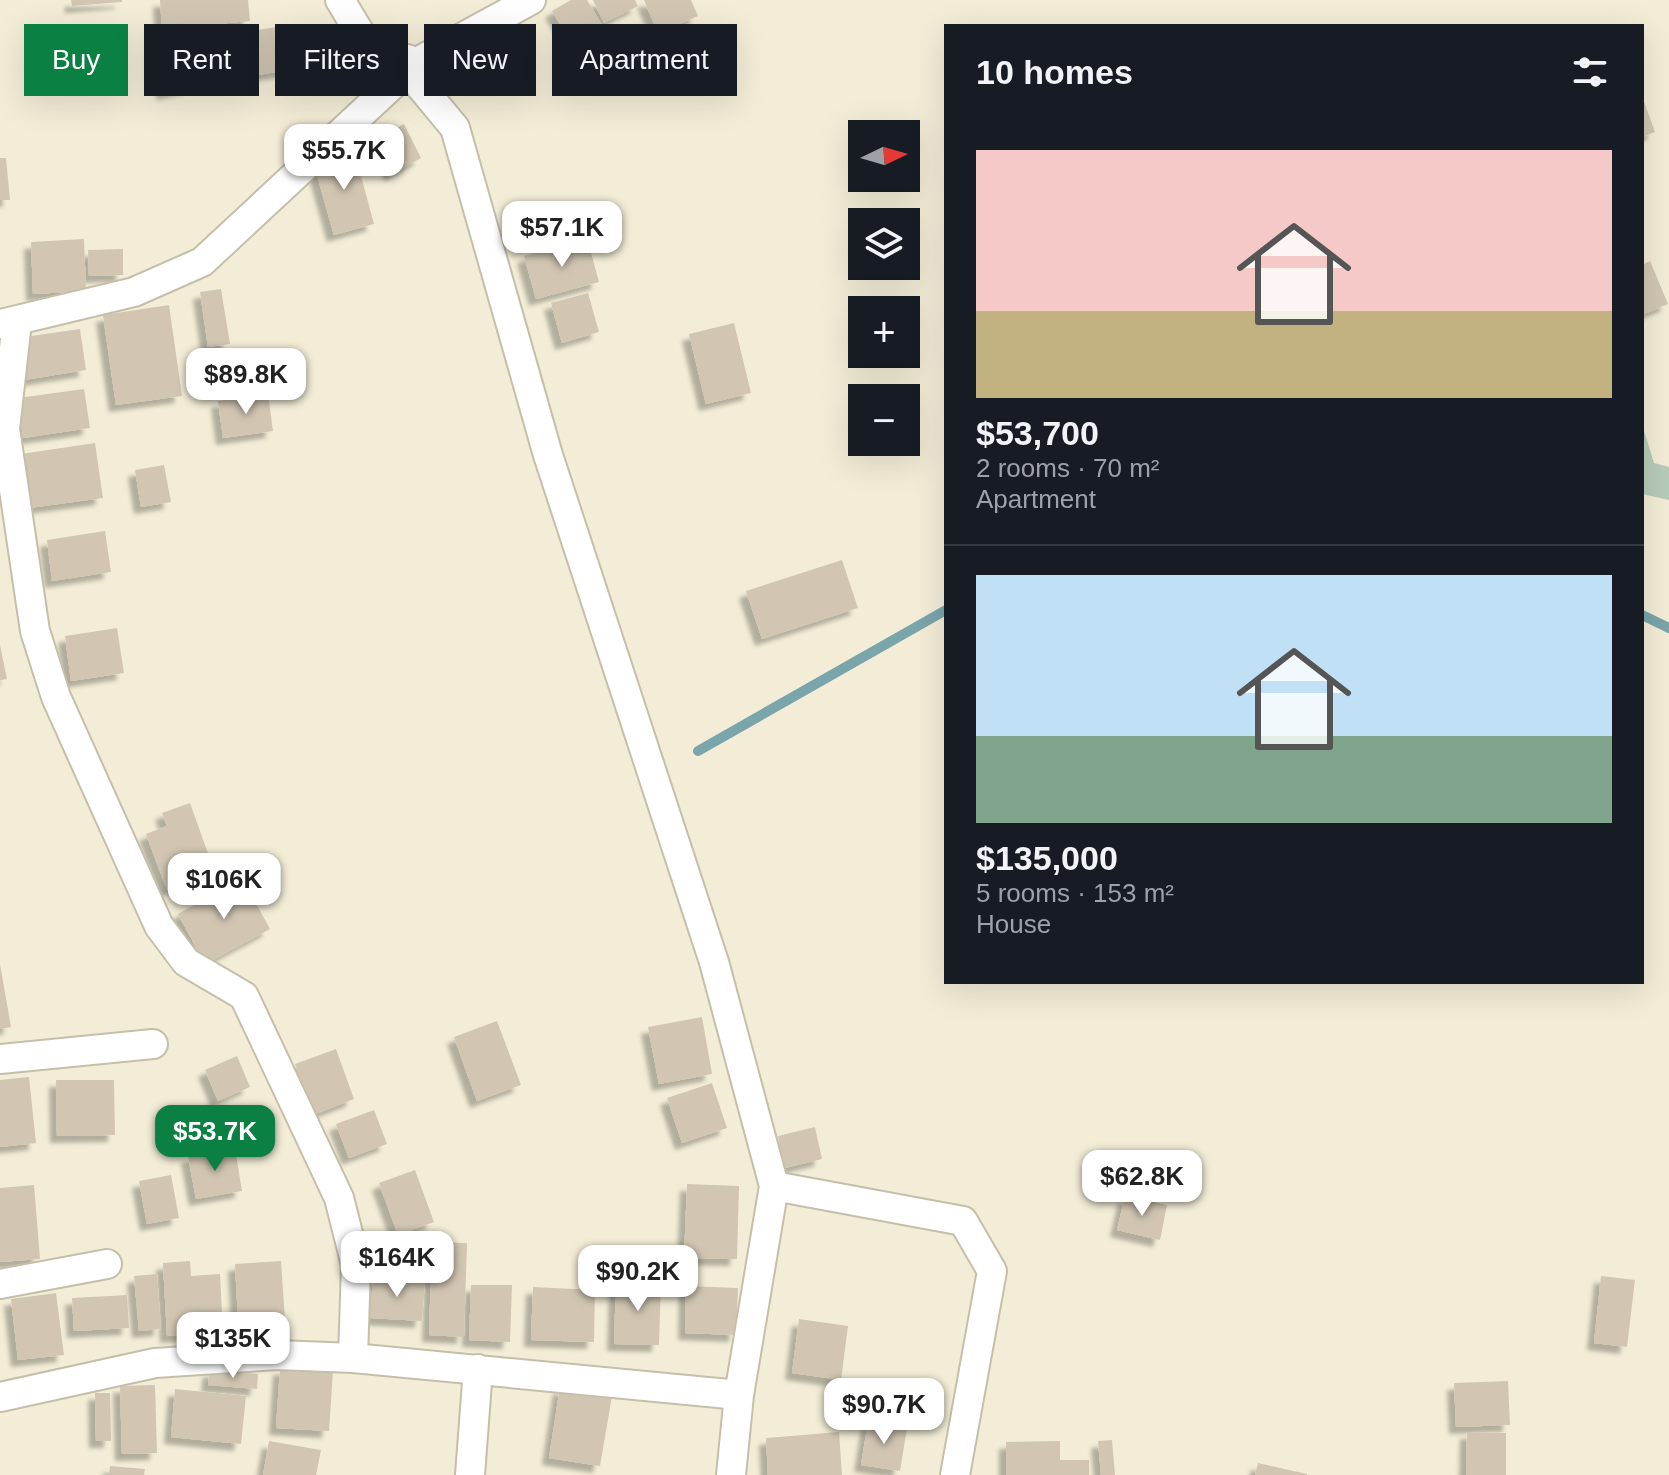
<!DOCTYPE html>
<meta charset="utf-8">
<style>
body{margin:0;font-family:Arial,sans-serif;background:#20242c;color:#f1f3f6;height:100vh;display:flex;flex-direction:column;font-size:30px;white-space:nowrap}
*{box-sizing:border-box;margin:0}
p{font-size:26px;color:#9ea1a6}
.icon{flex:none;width:44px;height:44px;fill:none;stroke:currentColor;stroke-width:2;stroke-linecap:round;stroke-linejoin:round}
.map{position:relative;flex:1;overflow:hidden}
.sheet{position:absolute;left:944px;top:24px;width:700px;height:960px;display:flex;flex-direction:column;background:#171b24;border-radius:0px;box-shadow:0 8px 32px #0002}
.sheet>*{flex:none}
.top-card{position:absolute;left:24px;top:24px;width:760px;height:72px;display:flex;gap:16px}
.needle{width:52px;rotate:85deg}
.buttons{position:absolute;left:848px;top:120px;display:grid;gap:16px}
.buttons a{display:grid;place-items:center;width:72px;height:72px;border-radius:0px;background:#171b24;box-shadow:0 8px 32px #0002;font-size:40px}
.price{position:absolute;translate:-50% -68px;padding:0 18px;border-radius:16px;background:#fff;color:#222;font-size:26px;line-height:52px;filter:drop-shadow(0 2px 4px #0008)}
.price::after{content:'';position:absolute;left:50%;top:48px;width:24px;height:18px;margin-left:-12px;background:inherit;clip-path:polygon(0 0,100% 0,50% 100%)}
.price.active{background:#0b8043;color:#fff}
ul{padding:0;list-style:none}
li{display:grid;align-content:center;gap:16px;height:424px;padding:0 32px}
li+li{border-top:2px solid #363941}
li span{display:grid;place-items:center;height:248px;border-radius:0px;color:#555}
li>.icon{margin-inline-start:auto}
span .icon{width:144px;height:144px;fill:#fffc;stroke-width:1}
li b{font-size:34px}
h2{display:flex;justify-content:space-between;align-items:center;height:96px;padding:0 32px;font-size:34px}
.chip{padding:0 28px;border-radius:0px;background:#171b24;box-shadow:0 8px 32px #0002;font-size:28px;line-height:72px}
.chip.active{background:#0b8043;color:#fff}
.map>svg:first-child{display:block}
.green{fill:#b7ccb8}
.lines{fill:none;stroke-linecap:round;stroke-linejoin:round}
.stream{stroke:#7aa5ab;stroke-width:10}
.building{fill:#d2c6b3;filter:url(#shadow)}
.minor-casing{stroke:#c5bfaa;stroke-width:32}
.minor{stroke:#fff;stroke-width:28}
</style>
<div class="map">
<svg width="1669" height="1475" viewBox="0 0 1669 1475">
<defs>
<filter id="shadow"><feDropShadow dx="-7" dy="7" stdDeviation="2" flood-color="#0004"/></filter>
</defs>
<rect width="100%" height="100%" fill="#f3edd7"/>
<path class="green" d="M1642,424L1654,463L1669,467V500L1642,494Z"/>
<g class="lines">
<path class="stream" d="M1642,615L1669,628
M698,751L946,610"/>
</g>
<path class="building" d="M71,0H122V2L72,6Z
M160,0H248L250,21L162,29Z
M571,0H587L608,35L578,54L552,11Z
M593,0H635L638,6L604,23Z
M644,0H691L698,16L658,33Z
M290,25L296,69L231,79L224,35Z
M180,49L190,87L164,93L155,56Z
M1642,96L1655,132L1642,137Z
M404,124L421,158L392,174L374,140Z
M354,150L374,224L334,235L313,161Z
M0,158H6L10,200H0Z
M587,238L599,282L536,299L524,256Z
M84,239L86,291L33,294L31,242Z
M123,249V275L89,276L88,250Z
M1650,261L1668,304L1642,315V265Z
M221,289L230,344L208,347L200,292Z
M588,293L599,332L562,343L551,303Z
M169,305L182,396L116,405L103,315Z
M734,323L751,393L706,404L689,334Z
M80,329L86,370L24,380L17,338Z
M84,389L90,428L23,438L18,398Z
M268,394L273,431L223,438L218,401Z
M95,443L103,498L29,508L21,454Z
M164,465L171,502L141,507L135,470Z
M105,531L111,572L52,581L47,540Z
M842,560L858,608L762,639L746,591Z
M117,628L124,673L71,681L65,636Z
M0,645L7,679L0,680Z
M190,803L215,873L167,890L146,834L167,826L162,813Z
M242,878L270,929L205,964L178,914Z
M0,964L11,1027L0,1029Z
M702,1017L712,1074L659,1084L648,1027Z
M497,1021L521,1085L477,1101L454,1037Z
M336,1049L354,1099L313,1115L295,1064Z
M237,1056L250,1087L218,1101L205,1070Z
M29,1077L36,1143L0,1147V1080Z
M56,1080H114L115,1135L57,1136Z
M712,1083L727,1128L682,1143L667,1098Z
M374,1110L387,1144L349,1158L336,1124Z
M815,1127L822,1159L785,1168L778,1136Z
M235,1148L242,1191L196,1199L188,1156Z
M415,1170L434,1222L398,1235L379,1183Z
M171,1175L179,1218L147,1224L139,1181Z
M687,1184L739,1186L737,1259L684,1258Z
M34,1185L40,1259L0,1262V1188Z
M1125,1196L1167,1205L1160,1240L1117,1230Z
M432,1242L467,1243L464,1337L429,1335Z
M383,1254L413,1255L412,1271L382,1270Z
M190,1261L191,1276L220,1274L223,1333L167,1336L163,1263Z
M281,1261L286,1334L239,1338L235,1264Z
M157,1274L161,1329L139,1331L134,1276Z
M1601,1276L1635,1280L1627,1347L1594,1343Z
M373,1277L425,1281L422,1321L370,1318Z
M616,1281L661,1282L659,1345L614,1344Z
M471,1285H512L510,1342L469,1340Z
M686,1286L738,1288L736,1335L685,1333Z
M533,1287L595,1290L594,1342L531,1340Z
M56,1293L64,1355L18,1360L11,1299Z
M127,1295L129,1328L74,1331L72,1298Z
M799,1319L848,1326L841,1380L792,1373Z
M280,1368L333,1371L329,1431L276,1428Z
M210,1370L258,1374L257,1389L208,1385Z
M1508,1381L1510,1425L1456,1427L1454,1383Z
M155,1385L157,1453L122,1454L120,1386Z
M560,1387L612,1396L600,1466L549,1458Z
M175,1389L246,1396L241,1444L171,1437Z
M95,1393H110L111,1441H96Z
M868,1422L907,1428L900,1471L861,1465Z
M839,1432L842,1475H768L766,1438Z
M1467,1432L1506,1433V1475H1466Z
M1112,1440L1115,1475H1101L1098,1441Z
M269,1441L321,1450L316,1475H263Z
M1060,1441V1460H1089V1475H1006V1442Z
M1258,1463L1307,1474V1475H1255Z
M110,1466L145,1469L144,1475H109Z"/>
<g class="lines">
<defs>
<path id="minor" d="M340,0L369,48L417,62L421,87L455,128L548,455L714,962L774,1186L739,1395L731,1475
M17,322L5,429L35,631L56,697L159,926L186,962L244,996L339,1198L356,1265L353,1358
M1,324L134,292L202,262L417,62L531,0
M0,1059L153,1044
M774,1186L963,1221L992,1271L955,1475
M0,1284L107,1264
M0,1397L155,1363L278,1355L353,1358L739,1395
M470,1475L478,1369"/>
</defs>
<use href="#minor" class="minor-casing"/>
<use href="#minor" class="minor"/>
</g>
</svg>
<div class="buttons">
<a><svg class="needle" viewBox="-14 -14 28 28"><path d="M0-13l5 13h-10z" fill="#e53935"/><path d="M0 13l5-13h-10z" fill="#9ea1a6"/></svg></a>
<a><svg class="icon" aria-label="layers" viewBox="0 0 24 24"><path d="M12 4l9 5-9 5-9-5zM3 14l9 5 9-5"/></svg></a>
<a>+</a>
<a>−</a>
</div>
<b class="price" style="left:344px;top:192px">$55.7K</b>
<b class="price" style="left:562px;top:269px">$57.1K</b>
<b class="price" style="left:246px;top:416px">$89.8K</b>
<b class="price" style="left:224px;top:921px">$106K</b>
<b class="price active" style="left:215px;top:1173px">$53.7K</b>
<b class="price" style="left:1142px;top:1218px">$62.8K</b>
<b class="price" style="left:397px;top:1299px">$164K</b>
<b class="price" style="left:638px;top:1313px">$90.2K</b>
<b class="price" style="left:233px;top:1380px">$135K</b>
<b class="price" style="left:884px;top:1446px">$90.7K</b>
<div class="top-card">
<a class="chip active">Buy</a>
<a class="chip">Rent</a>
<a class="chip">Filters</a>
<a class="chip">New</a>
<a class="chip">Apartment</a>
</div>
<section class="sheet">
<h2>10 homes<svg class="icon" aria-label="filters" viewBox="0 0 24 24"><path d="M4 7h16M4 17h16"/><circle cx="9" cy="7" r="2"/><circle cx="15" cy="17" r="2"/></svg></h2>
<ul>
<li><span style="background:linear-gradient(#f6c9c9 65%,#c2b280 0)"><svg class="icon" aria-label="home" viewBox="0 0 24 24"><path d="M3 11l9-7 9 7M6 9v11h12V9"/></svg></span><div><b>$53,700</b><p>2 rooms · 70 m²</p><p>Apartment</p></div></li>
<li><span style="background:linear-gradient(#bfe0f5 65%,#7fa58c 0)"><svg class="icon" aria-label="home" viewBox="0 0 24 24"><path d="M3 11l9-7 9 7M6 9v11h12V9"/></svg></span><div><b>$135,000</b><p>5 rooms · 153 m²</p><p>House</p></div></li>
</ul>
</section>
</div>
